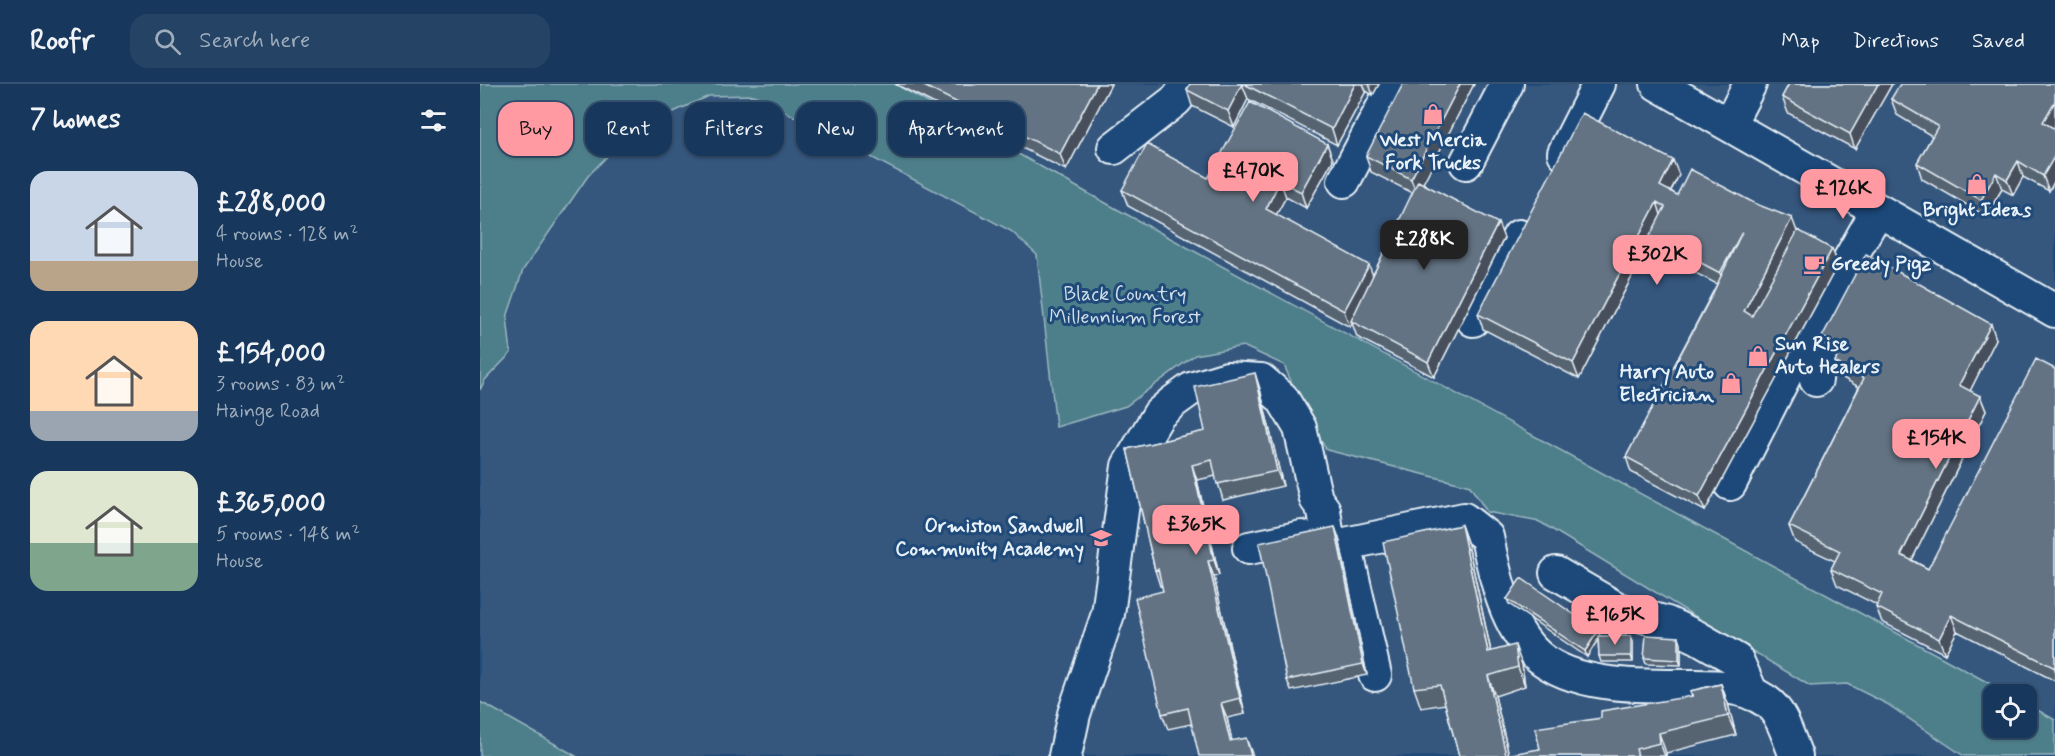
<!DOCTYPE html>
<meta charset="utf-8">
<style>
body{margin:0;font-family:Mynerve,sans-serif;background:#244365;color:#f1f3f6;height:100vh;display:flex;flex-direction:column;font-size:22px;white-space:nowrap}
*{box-sizing:border-box;margin:0}
p{font-size:20px;color:#9eacbb}
.icon{flex:none;width:33px;height:33px;fill:none;stroke:currentColor;stroke-width:2;stroke-linecap:round;stroke-linejoin:round}
.map{position:relative;flex:1;overflow:hidden}
.drawer{display:flex;flex-direction:column;background:#17385c;width:480px}
.drawer>*{flex:none}
.hud{position:absolute;left:18px;top:18px;width:570px;height:54px;display:flex;gap:12px}
.tools{position:absolute;left:1503px;top:600px;display:grid;gap:12px}
.tools a{display:grid;place-items:center;width:54px;height:54px;border-radius:12px;background:#17385c;box-shadow:0 2px 4px #0004,0 0 0 2px #365272;font-size:30px}
.price{position:absolute;translate:-50% -51px;padding:0 14px;border-radius:12px;background:#ff9aa2;color:#111;font-size:20px;line-height:39px;filter:drop-shadow(0 2px 3px #0008)}
.price::after{content:'';position:absolute;left:50%;top:36px;width:18px;height:14px;margin-left:-9px;background:inherit;clip-path:polygon(0 0,100% 0,50% 100%)}
.price.selected{background:#222;color:#fff}
ul{padding:0;list-style:none}
li{display:flex;align-items:center;gap:18px;height:150px;padding:0 30px}
li span{display:grid;place-items:center;flex:none;width:168px;height:120px;border-radius:18px;color:#555}
li>.icon{margin-inline-start:auto}
span .icon{width:72px;height:72px;fill:#fffc;stroke-width:1}
li b{font-size:26px}
h2{display:flex;justify-content:space-between;align-items:center;height:72px;padding:0 30px;font-size:26px}
.chip{padding:0 21px;border-radius:18px;background:#17385c;box-shadow:0 2px 4px #0004,0 0 0 2px #365272;font-size:21px;line-height:54px}
.chip.selected{background:#ff9aa2;color:#111}
header{display:flex;align-items:center;gap:36px;box-sizing:border-box;height:84px;padding:0 30px;background:#17385c;border-bottom:2px solid #365272}
header strong{font-size:28px}
nav{display:flex;gap:33px;margin-inline-start:auto;font-size:21px}
.search{width:420px;height:54px;background:#244365;display:flex;align-items:center;gap:15px;box-sizing:border-box;padding:0 21px;border-radius:18px;color:#9eacbb;font-size:22px}
main{display:flex;flex:1;min-height:0}
.map>svg:first-child{display:block}
.built{fill:#34567d;fill-rule:evenodd}
.green{fill:#4e7f8a;stroke:#9bb8c1;stroke-width:1.5}
.lines{fill:none;stroke-linecap:round;stroke-linejoin:round}
.minor-casing{stroke:#e8f1f8;stroke-width:36}
.minor{stroke:#1f4a7a;stroke-width:32}
.wall{fill:#566371;stroke:#e8f1f8;stroke-width:1.5}
.shaded-wall{fill:#46505c;stroke:#e8f1f8;stroke-width:1.5}
.building{fill:#647383;stroke:#e8f1f8;stroke-width:1.5}
.labels{text-anchor:middle;dominant-baseline:central;stroke-width:6;stroke-linejoin:round;paint-order:stroke}
.poi-label{font-size:20px;font-weight:bold;fill:#e8f1f8;stroke:#1f4a7a}
.park-label{font-size:20px;fill:#d1e0e8;stroke:#1f4a7a}
</style>
<header>
<strong>Roofr</strong>
<div class="search"><svg class="icon" aria-label="search" viewBox="0 0 24 24"><circle cx="10" cy="10" r="6"/><path d="M15 15l6 6"/></svg>Search here</div>
<nav><a>Map</a><a>Directions</a><a>Saved</a></nav>
</header>
<main>
<section class="drawer">
<h2>7 homes<svg class="icon" aria-label="filters" viewBox="0 0 24 24"><path d="M4 7h16M4 17h16"/><circle cx="9" cy="7" r="2"/><circle cx="15" cy="17" r="2"/></svg></h2>
<ul>
<li><span style="background:linear-gradient(#c9d6e8 75%,#b9a48a 0)"><svg class="icon" aria-label="home" viewBox="0 0 24 24"><path d="M3 11l9-7 9 7M6 9v11h12V9"/></svg></span><div><b>£288,000</b><p>4 rooms · 128 m²</p><p>House</p></div></li>
<li><span style="background:linear-gradient(#ffd9b3 75%,#9aa5b1 0)"><svg class="icon" aria-label="home" viewBox="0 0 24 24"><path d="M3 11l9-7 9 7M6 9v11h12V9"/></svg></span><div><b>£154,000</b><p>3 rooms · 83 m²</p><p>Hainge Road</p></div></li>
<li><span style="background:linear-gradient(#dfe7d0 60%,#7fa58c 0)"><svg class="icon" aria-label="home" viewBox="0 0 24 24"><path d="M3 11l9-7 9 7M6 9v11h12V9"/></svg></span><div><b>£365,000</b><p>5 rooms · 148 m²</p><p>House</p></div></li>
</ul>
</section>
<div class="map">
<svg width="1575" height="672" viewBox="0 0 1575 672">
<rect width="100%" height="100%" fill="#1f4a7a"/>
<filter id="ink" filterUnits="userSpaceOnUse"><feTurbulence type="fractalNoise" baseFrequency=".0167" numOctaves="2"/><feDisplacementMap in="SourceGraphic" scale="12" xChannelSelector="R" yChannelSelector="G"/><feConvolveMatrix kernelMatrix="1 2 1 2 8 2 1 2 1" color-interpolation-filters="sRGB"/></filter>
<g filter="url(#ink)">
<path class="built" d="M103,0H1575V672H61L0,635V170ZM1514,610H1546V644H1514Z"/>
<path class="green" d="M0,0H415L611,111L1529,610H1514V644H1546L1547,620L1575,636V672H1484L1407,620L1367,600L1330,602L1060,438L1007,428L990,402L847,366L830,341L804,281L763,262L715,271L646,322L576,343L557,171L531,147L274,11L229,12L180,34L139,60L108,92L43,186L27,233L31,269L5,296L0,306Z
M0,618L8,622L96,672H0Z"/>
<g class="lines">
<defs>
<path id="minor" d="M1177,0L1575,227
M1249,41L1270,0
M634,64L696,16L709,0
M1084,69L1119,0
M986,79L1027,0
M864,97L915,0
M993,236L1039,152
M1336,296L1337,279L1357,238
M1250,400L1317,268L1397,127
M769,464L822,453
M1076,489L1138,525L1187,539L1217,553L1257,576L1272,610
M895,591L865,460L984,435L1007,453C1015,493 1026,544 1058,572C1094,603 1159,602 1203,602C1231,602 1261,600 1286,617C1303,629 1308,654 1316,672
M585,672L594,630L628,530L648,382L679,330L693,318L711,305L747,294L781,296L802,314L820,344L836,415L844,426L847,448"/>
</defs>
<use href="#minor" class="minor-casing"/>
<use href="#minor" class="minor"/>
</g>
<path class="wall" d="M415,0H631L586,86Z
M710,0H899L893,11L886,7L857,61L768,15L754,43L712,22L707,6Z
M994,0L943,99L1024,154L954,293L877,253L872,239L870,243L648,122L642,106L728,94L847,60L853,76L826,124L806,113L796,131L893,191L933,109L891,88L886,72Z
M1309,0H1412L1375,65L1308,29L1302,13Z
M1411,15L1574,45H1575V96L1569,107L1543,93L1533,111L1522,105L1506,132L1442,95L1437,79L1452,52L1417,31Z
M1199,91L1191,107L1197,111L1317,148L1352,165L1358,180L1225,427L1151,388L1146,373L1237,200L1175,168L1171,156L1099,295L1003,245L998,230Z
M1342,253L1516,255L1490,307L1500,312L1506,327L1432,476L1448,485L1575,285V597L1477,547L1465,570L1402,538L1396,523L1397,521L1357,501L1351,485L1355,477L1315,458L1309,442L1379,303L1361,293L1355,278L1357,273L1348,268Z
M780,305L803,402L743,416L736,392L717,396L739,491L734,493L765,630L747,634L752,657L773,672L711,640L688,645L682,630L683,507L682,501L680,502L675,486L647,365L725,347Z
M981,441L988,461L1011,567L1042,581L1045,602L1015,612L1029,671L1060,665L1121,634L1212,612L1210,607L1241,600L1248,620L1256,651L1186,669V672H979L965,620L941,624L934,604Z
M859,454L887,591L811,607L807,596Z
M1027,515L1120,552L1153,558V578H1121L1119,572L1118,555L1107,573L1029,520Z
M1199,553L1201,559V581L1166,580L1164,574Z"/>
<path class="shaded-wall" d="M617,0H631L586,86L580,70Z
M762,0L768,15L754,43L748,27Z
M875,0H883L886,7L857,61L852,45Z
M889,0H899L893,11Z
M980,0H994L937,111L931,95Z
M1398,0H1412L1375,65L1370,50Z
M1575,17V42L1568,54L1563,38Z
M847,60L853,76L826,124L821,108Z
M1575,71V96L1569,107L1563,92Z
M1193,76L1199,91L1185,117L1180,102Z
M1538,77L1543,93L1533,111L1527,96Z
M1516,89L1522,105L1506,132L1501,116Z
M800,97L806,113L791,140L786,125Z
M1177,118L1182,134L1170,152L1171,156L1099,295L1093,279Z
M1312,134L1318,150L1269,243L1264,227Z
M1018,139L1024,154L954,293L948,278Z
M1262,148L1245,204L1240,189Z
M1352,165L1358,180L1225,427L1219,412Z
M889,181L895,197L871,237L872,239L870,243L864,227Z
M1511,240L1516,255L1485,317L1479,301Z
M775,289L780,305L803,402L797,387Z
M1500,312L1506,327L1427,486L1421,471Z
M712,381L717,396L739,491L734,476Z
M981,441L988,461L1015,587L1008,568Z
M855,443L859,454L887,591L883,580Z
M728,477L734,493L765,630L760,614Z
M1471,531L1477,547L1465,570L1459,555Z
M1118,547L1120,552L1107,573L1105,567Z
M1151,552L1153,558V578L1151,572Z
M1199,553L1201,559V581L1199,576Z
M1035,561L1042,581L1045,602L1038,583Z
M1008,592L1015,612L1029,672H1026Z
M1241,600L1248,620L1256,651L1248,632Z
M741,619L747,634L755,672L750,657Z
M1179,649L1186,669V672H1185L1180,659Z
M766,654L773,672H771Z"/>
<path class="building" d="M440,0H617L580,70Z
M710,0H762L748,27L707,6Z
M764,0H875L852,45Z
M923,0H980L931,95L886,72Z
M1309,0H1398L1370,50L1302,13Z
M1420,0H1575V17L1563,38L1575,45V71L1563,92L1538,77L1527,96L1516,89L1501,116L1437,79L1458,42L1411,15Z
M770,18L847,60L821,108L800,97L786,125L889,181L864,227L642,106L667,60L728,94Z
M1102,29L1193,76L1180,102L1197,111L1210,85L1276,120L1312,134L1264,227L1272,232L1318,146L1352,165L1219,412L1146,373L1232,211L1262,148L1240,189L1170,152L1185,123L1177,118L1093,279L998,230Z
M938,97L1018,139L948,278L871,237Z
M1386,170L1511,240L1479,301L1500,312L1421,471L1448,485L1556,275L1575,285V584L1471,531L1459,555L1396,523L1402,510L1351,485L1360,467L1309,442L1384,294L1355,278L1361,263L1342,253Z
M775,289L797,387L737,400L732,376L712,381L734,476L728,477L760,614L741,619L750,657L766,654L771,672H719L708,624L682,630L655,514L683,507L678,485L675,486L647,365L725,347L715,303Z
M981,441L1008,568L1035,561L1038,583L1008,592L1026,671L1060,665L1055,644L1121,634V627L1213,612L1210,607L1241,600L1248,632L1179,649L1180,659L1156,665L1158,672H979L960,601L934,604L903,458Z
M855,443L883,580L807,596L779,459Z
M1041,494L1118,547L1105,567L1027,515Z
M1166,551L1199,553V576L1164,574Z
M1118,552H1151V572H1119Z"/>
</g>
<defs>
<symbol id="shop-bare" viewBox="-9 -9 18 18"><path d="M-5-2.5h2.3a2.7 3.5 0 0 1 5.4 0H5L5.5 6h-11ZM-1.5-2.5h3a1.5 2.3 0 0 0-3 0Z" fill="#ff9aa2" stroke="#1f4a7a" stroke-width="2.5" paint-order="stroke"/></symbol>
<symbol id="cafe-bare" viewBox="-9 -9 18 18"><path d="M-5.5-4.5H6V0H3Q3 3.5 0 3.5H-2.5Q-5.5 3.5-5.5 0ZM3-3.2v2h1.7v-2ZM-6 4.5H4V6H-6Z" fill="#ff9aa2" stroke="#1f4a7a" stroke-width="2.5" paint-order="stroke"/></symbol>
<symbol id="school-bare" viewBox="-9 -9 18 18"><path d="M0-5L7-2L0 1L-7-2ZM-4 1L0 2.5L4 1V4Q0 6-4 4Z" fill="#ff9aa2" stroke="#1f4a7a" stroke-width="2.5" paint-order="stroke"/></symbol>
</defs>
<g fill-rule="evenodd">
<use href="#shop-bare" x="938" y="15" width="30" height="30"/>
<use href="#shop-bare" x="1482" y="85" width="30" height="30"/>
<use href="#cafe-bare" x="1319" y="165" width="30" height="30"/>
<use href="#shop-bare" x="1263" y="257" width="30" height="30"/>
<use href="#shop-bare" x="1236" y="284" width="30" height="30"/>
<use href="#school-bare" x="606" y="439" width="30" height="30"/>
</g>
<g class="labels">
<g class="poi-label">
<text x="953" y="56">West Mercia<tspan x="953" dy="23">Fork Trucks</tspan></text>
<text x="1497" y="126">Bright Ideas</text>
<text x="1351" y="180" text-anchor="start">Greedy Pigz</text>
<text x="1295" y="260" text-anchor="start">Sun Rise<tspan x="1295" dy="23">Auto Healers</tspan></text>
<text x="1234" y="288" text-anchor="end">Harry Auto<tspan x="1234" dy="23">Electrician</tspan></text>
<text x="604" y="442" text-anchor="end">Ormiston Sandwell<tspan x="604" dy="23">Community Academy</tspan></text>
</g>
<g class="park-label">
<text x="645" y="210">Black Country<tspan x="645" dy="23">Millennium Forest</tspan></text>
</g>
</g>
</svg>
<div class="tools">
<a><svg class="icon" aria-label="locate" viewBox="0 0 24 24"><circle cx="12" cy="12" r="6"/><path d="M12 2v4M12 18v4M2 12h4M18 12h4"/></svg></a>
</div>
<b class="price" style="left:773px;top:119px">£470K</b>
<b class="price" style="left:1363px;top:136px">£126K</b>
<b class="price selected" style="left:944px;top:187px">£288K</b>
<b class="price" style="left:1177px;top:202px">£302K</b>
<b class="price" style="left:1456px;top:386px">£154K</b>
<b class="price" style="left:716px;top:472px">£365K</b>
<b class="price" style="left:1135px;top:562px">£165K</b>
<div class="hud">
<a class="chip selected">Buy</a>
<a class="chip">Rent</a>
<a class="chip">Filters</a>
<a class="chip">New</a>
<a class="chip">Apartment</a>
</div>
</div>
</main>
